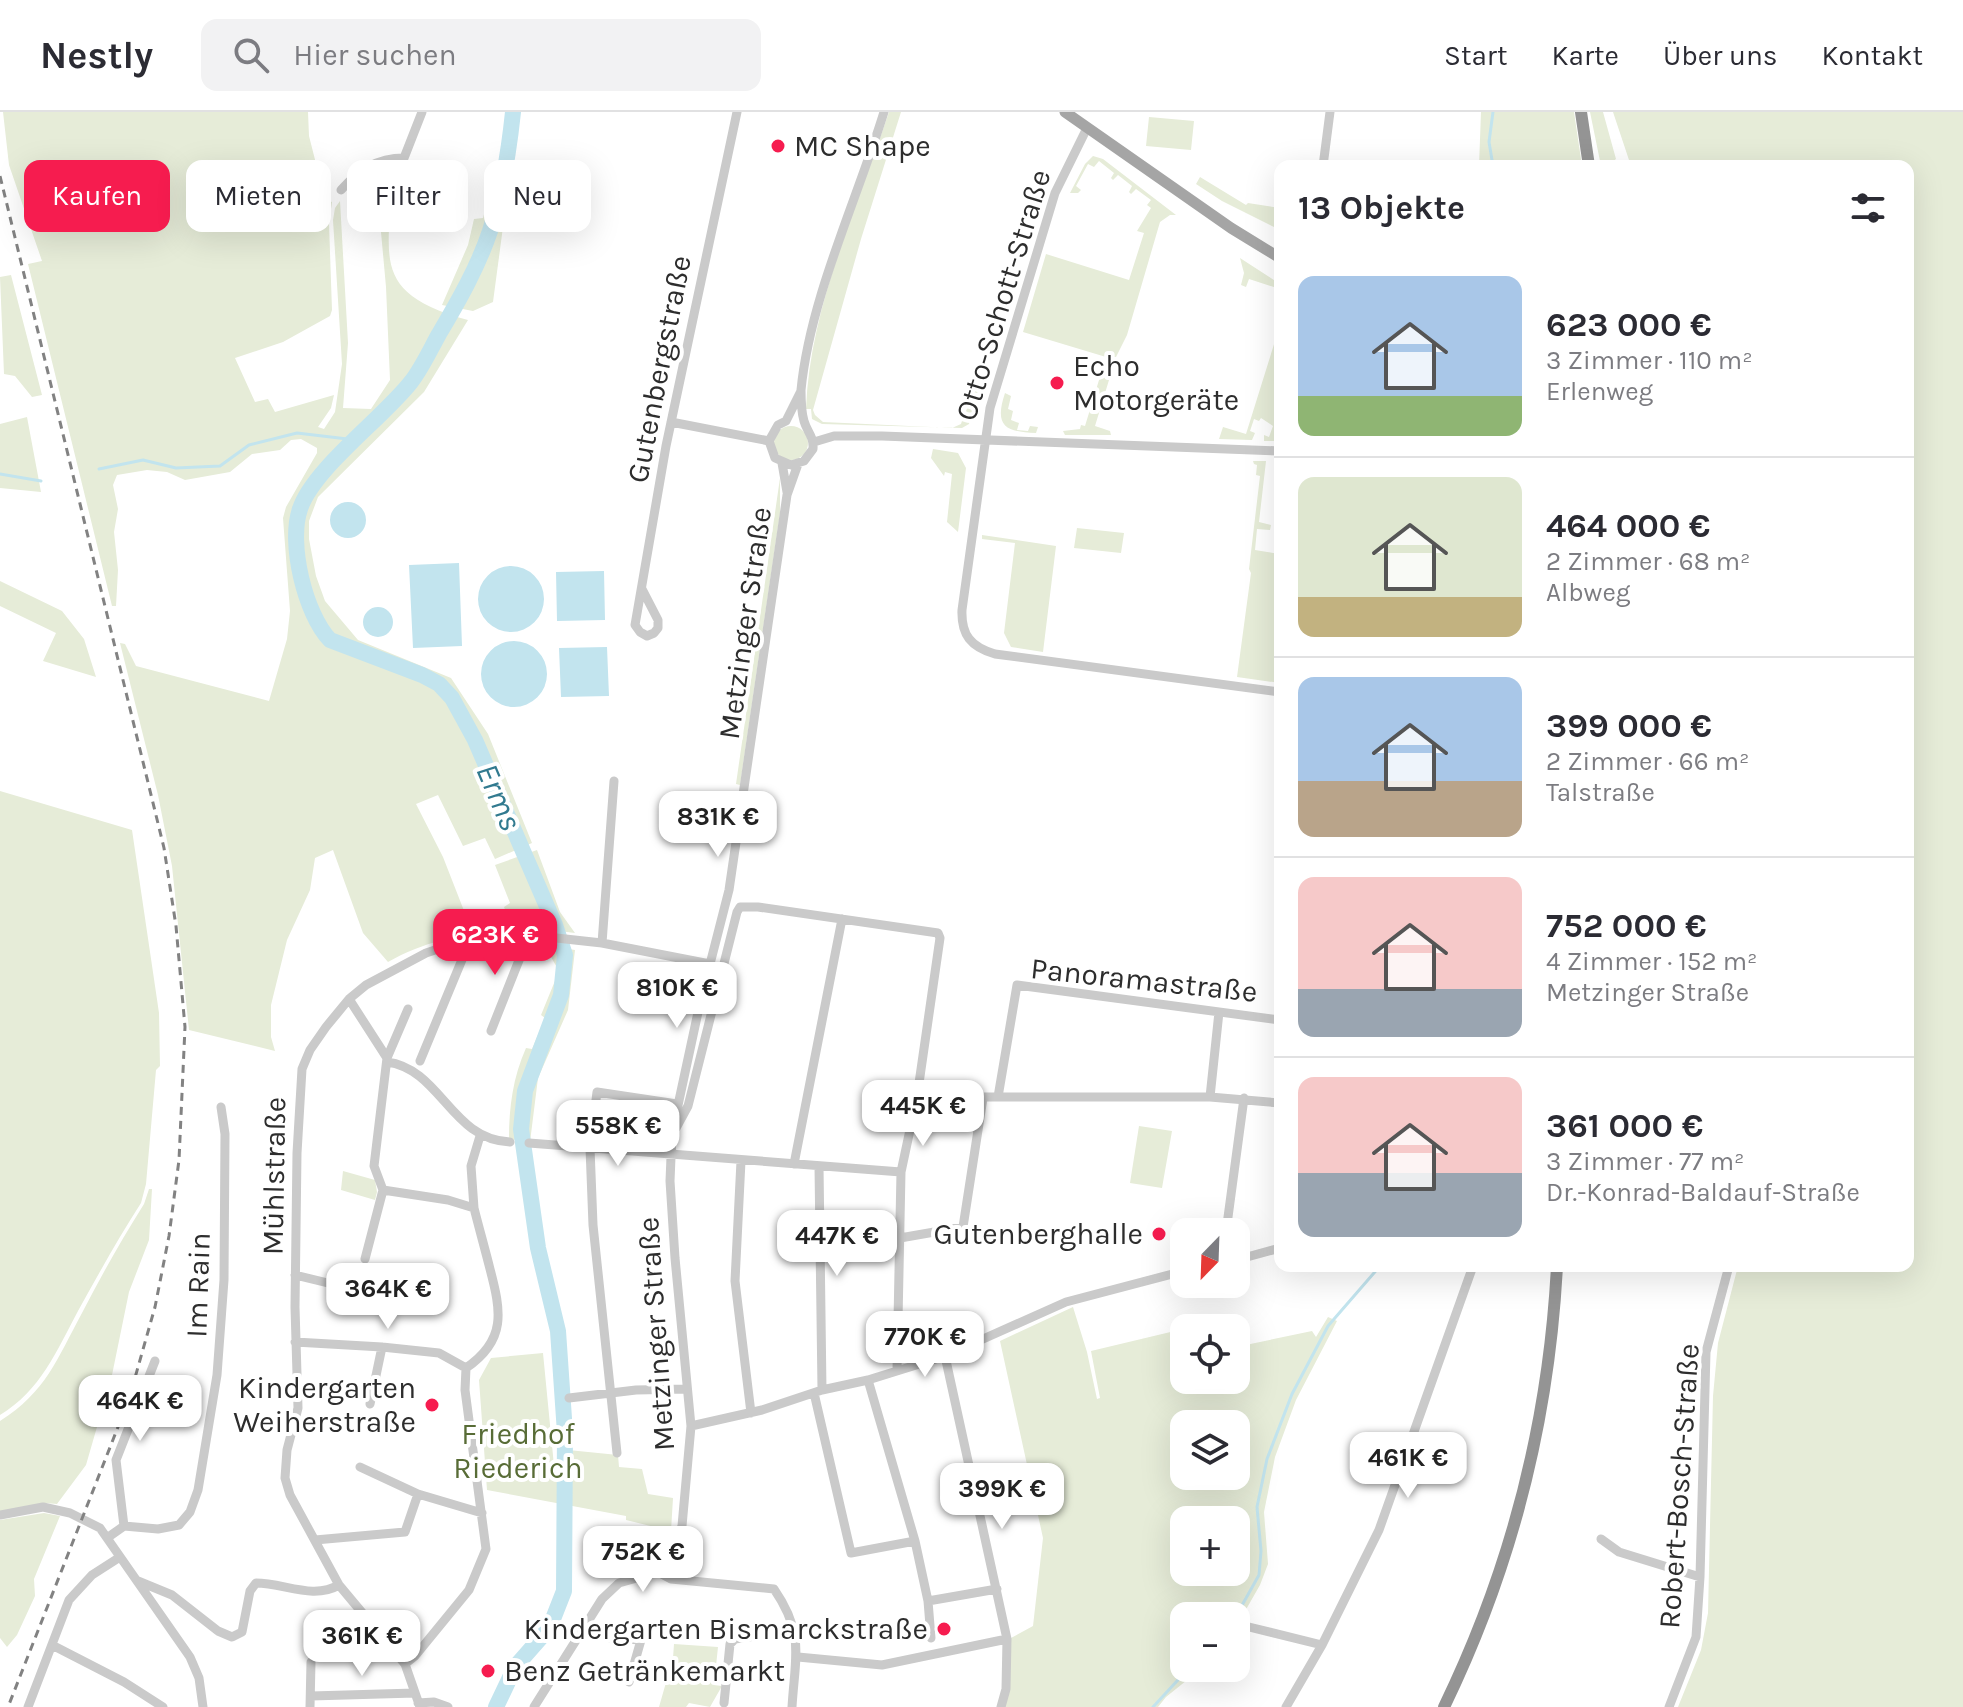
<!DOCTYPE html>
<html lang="de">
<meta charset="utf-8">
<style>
body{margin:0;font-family:Karla,sans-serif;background:#f2f2f3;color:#2b2b33;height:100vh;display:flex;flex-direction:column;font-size:30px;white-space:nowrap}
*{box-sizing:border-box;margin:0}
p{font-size:26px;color:#7c7c81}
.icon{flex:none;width:44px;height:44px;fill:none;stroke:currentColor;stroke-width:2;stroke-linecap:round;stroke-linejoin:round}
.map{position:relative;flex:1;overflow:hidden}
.side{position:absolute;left:1274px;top:48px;width:640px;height:1112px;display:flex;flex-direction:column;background:#fff;border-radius:16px;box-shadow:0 8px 32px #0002}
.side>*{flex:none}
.banner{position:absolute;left:24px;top:48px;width:760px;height:72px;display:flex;gap:16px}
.needle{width:52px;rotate:203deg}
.tools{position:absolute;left:1170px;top:1106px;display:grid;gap:16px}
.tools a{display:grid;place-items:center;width:80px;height:80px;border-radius:16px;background:#fff;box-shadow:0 8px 32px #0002;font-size:40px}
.price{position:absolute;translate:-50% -68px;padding:0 18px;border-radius:16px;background:#fff;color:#222;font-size:26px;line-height:52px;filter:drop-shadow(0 2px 4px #0008)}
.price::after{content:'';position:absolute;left:50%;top:48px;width:24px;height:18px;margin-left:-12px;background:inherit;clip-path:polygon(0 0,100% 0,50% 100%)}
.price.current{background:#f61c4f;color:#fff}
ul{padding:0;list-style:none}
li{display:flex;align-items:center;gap:24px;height:200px;padding:0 24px}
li+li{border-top:2px solid #e1e1e2}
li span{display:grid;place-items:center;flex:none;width:224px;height:160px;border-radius:16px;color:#555}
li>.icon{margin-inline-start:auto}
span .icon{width:96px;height:96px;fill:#fffc;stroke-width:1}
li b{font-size:34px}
h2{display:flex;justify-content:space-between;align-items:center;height:96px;padding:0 24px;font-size:34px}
.tag{padding:0 28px;border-radius:16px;background:#fff;box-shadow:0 8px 32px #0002;font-size:28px;line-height:72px}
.tag.current{background:#f61c4f;color:#fff}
header{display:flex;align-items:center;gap:48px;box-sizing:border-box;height:112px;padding:0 40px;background:#fff;border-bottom:2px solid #e1e1e2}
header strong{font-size:38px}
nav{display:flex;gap:44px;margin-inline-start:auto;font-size:28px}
.search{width:560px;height:72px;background:#f2f2f3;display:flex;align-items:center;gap:20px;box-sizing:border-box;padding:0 28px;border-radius:16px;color:#7c7c81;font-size:30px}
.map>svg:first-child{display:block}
.green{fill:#e6ecd8;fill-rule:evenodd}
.water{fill:#c2e4ee}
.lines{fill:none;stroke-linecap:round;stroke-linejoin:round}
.stream{stroke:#c2e4ee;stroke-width:3}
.river{stroke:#c2e4ee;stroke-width:16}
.minor{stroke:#cacaca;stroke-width:9}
.major{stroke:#a5a5a5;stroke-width:11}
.highway{stroke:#949494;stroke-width:12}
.rail{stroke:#828282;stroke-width:3;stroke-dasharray:8 6;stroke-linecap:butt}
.poi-dot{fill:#f61c4f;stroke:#fff;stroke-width:3}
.labels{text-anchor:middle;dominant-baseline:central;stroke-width:8;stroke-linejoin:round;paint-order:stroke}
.poi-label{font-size:30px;fill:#2d2d2d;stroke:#fff;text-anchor:start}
.street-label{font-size:30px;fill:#2d2d2d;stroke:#fff}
.park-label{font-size:30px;fill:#586c36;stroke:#fff}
.water-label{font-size:32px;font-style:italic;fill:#317a8f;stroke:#fff}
</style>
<header>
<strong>Nestly</strong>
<div class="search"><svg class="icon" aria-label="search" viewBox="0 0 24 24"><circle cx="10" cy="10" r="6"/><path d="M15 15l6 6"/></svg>Hier suchen</div>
<nav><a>Start</a><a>Karte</a><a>Über uns</a><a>Kontakt</a></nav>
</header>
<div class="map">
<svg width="1963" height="1595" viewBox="0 0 1963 1595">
<rect width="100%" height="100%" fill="#fff"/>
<path class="green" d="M3,0H308L309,24L325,87L332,90L329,111L332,198L330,204L283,230L235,246L255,290L268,287L275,300L334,283L331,296L318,315L324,317L335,300L342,252L333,108L335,96L340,89L348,231L343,296L371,297L390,268L386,175L375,54L386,48L391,52C394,139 362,179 468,208L424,280L318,385L309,409V427L316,464L325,489L358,528L451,566L488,622L532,731L495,747L485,726L463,734L438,683L416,692L443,745L468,809L494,801L499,816C459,823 423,830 388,850L363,821L333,738L315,746L310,778L287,828L271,893V925L275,939L189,918L172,754L158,683L120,531L125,532L136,554L269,589L287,527L290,499L283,406L286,395L317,341V336L301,327L291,328L280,338L252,342L230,360L185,368L167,360L147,358L117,363L113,373L118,397L114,420L118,458L116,494H112L28,152L42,149L9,53Z
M889,0H901L861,127L813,298L815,303L823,310L952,316L961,312C965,299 973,286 978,270L983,271L969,312L962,316L822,312L812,307L811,297H806C810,194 857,96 889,0Z
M1481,0H1574L1582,54H1479Z
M1590,0H1603L1616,47L1607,54L1600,49Z
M1613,0H1963V1595H1678L1701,1538L1708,1501L1713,1284L1718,1231L1738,1154H1908V54H1631Z
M1149,5L1194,9L1191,38L1146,34Z
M1093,44L1103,47L1176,103H1170L1160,110L1127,223L1116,245L1095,314L1110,319L1111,323H1065L1063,319L1080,317L1081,313L1085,314L1106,245L1023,220L1046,142L1129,168L1144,121L1137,119L1151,96L1147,93L1151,88L1136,77L1131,82L1129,80L1132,74L1118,63L1113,68L1111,66L1114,61L1099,49L1094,55L1088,52L1076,74L1081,78L1078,81H1070L1085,52Z
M1200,65L1246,93L1248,91L1280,96V118L1222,89L1196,72Z
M490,80L507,85L493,190L473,199L442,193L468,133L474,107L483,106Z
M1240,146L1280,172V177L1249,167L1246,175L1241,173L1244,161Z
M11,163L42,283L32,285L15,264L4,262L0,165Z
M1280,213V329H1264V323L1269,325L1273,314L1261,306L1259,309L1254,307L1250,319L1255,321L1252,328L1219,327L1223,315L1246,322Z
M1005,281L1011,284L1008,297L1013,299L1011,308L1019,311L1017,318L1028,319L1030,314L1038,315L1036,321C1005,320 994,314 1005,281Z
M27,305L41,380L0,376V312Z
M774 331a17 17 0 1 1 34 0a17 17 0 1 1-34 0Z
M933,337L958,341L966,356L958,420L947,410L952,362L945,360L944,364L931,346Z
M1253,349H1266L1259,410L1271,413L1270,418L1257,417L1255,438L1280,442V571L1237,565L1251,461L1249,457L1260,364L1256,363L1257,353L1254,352Z
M780,366V401L740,673L736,672Z
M1077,416L1124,421L1121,441L1074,436Z
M982,423L1056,434L1043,540L1011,535L1004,521L1015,431L982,427Z
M0,469L62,499L84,527L96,565L43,549L56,521L0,494Z
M0,679L132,718L159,901L160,954L156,958L146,1072L141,1091C119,1125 98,1163 78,1199C56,1240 41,1278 0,1303Z
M537,738L560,800L575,821L527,815L512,816L504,795L510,791L495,753Z
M545,833L575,838L568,898L538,966L530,1030L509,1027C509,995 513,965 526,936L532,937L545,906L541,903L559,859L551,845L546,844Z
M1139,1014L1172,1019L1162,1076L1130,1071Z
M343,1059L375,1068L377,1080L375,1088L341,1078Z
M149,1077H152L149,1128L129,1180L112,1263L86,1353L57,1392L45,1391L0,1400V1309C46,1280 57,1247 82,1201C101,1164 122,1127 144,1092Z
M1073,1195L1087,1240L1097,1287L1100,1286L1091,1239L1183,1217L1184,1268H1236V1235L1312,1219L1316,1225L1328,1205L1337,1209L1296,1288L1275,1345L1264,1400L1268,1452L1260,1473L1236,1515V1504H1184V1544L1179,1548L1184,1545V1556H1202L1166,1585L1158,1595H1005L1011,1526L1033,1514L1043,1426L1000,1229ZM1184,1312H1236V1364H1184ZM1184,1408H1236V1460H1184Z
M543,1241L555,1364L568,1366V1338L618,1343L619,1355L642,1357L648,1382L673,1386L671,1419L626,1408V1404L487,1378L479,1268L491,1246Z
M44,1401L60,1404L34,1467L35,1484L17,1523L7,1535L0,1526V1408Z
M674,1532L718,1535L714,1573L722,1574L710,1595L689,1591L686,1595H659L673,1546Z"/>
<path class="water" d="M330 408a18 18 0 1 1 36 0a18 18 0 1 1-36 0Z
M459,451L462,534L413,536L409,453Z
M478 487a33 33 0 1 1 66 0a33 33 0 1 1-66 0Z
M604,459L605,508L557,509L556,460Z
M363 510a15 15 0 1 1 30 0a15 15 0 1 1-30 0Z
M481 562a33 33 0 1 1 66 0a33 33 0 1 1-66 0Z
M607,535L609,584L561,585L559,536Z"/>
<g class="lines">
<path class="stream" d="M1493,54L1489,30L1493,0
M99,357L143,348L176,356L220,354L249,333L297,321L356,328
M0,362L41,369
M1236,1504L1259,1463L1261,1439L1257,1395L1267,1347L1292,1282L1328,1214L1380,1154
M1153,1595L1189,1556"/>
<path class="river" d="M513,0C509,39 502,81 490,119C478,155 458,190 439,222C430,238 422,256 411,270C383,306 313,357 300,397C288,431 305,502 330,528L422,563L439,572L452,586L475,628L555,813L565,843L561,883L525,979L521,1017L538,1136L558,1219L565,1321L564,1479L553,1507
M496,1595L515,1555L544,1522"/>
<path class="minor" d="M1087,16L1055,81L990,296L962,498C961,523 971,535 995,542L1280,580
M1323,54L1330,0
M341,78C359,58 377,46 404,46L422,0
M801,279L786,309L778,313L769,329L775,346L791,353L804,349L813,337C814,324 807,320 804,309C801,299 801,288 801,278C810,186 857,88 884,0
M671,310L769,329
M814,330L834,324H882L1280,339
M782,351L787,380
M642,477L658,508V516L654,521L647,524L640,520L635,513L666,334L737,0
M602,831L614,669
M349,887L387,946L374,1054L383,1078L448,1088L474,1096C479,1116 485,1137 490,1157C501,1199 507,1228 466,1256
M491,919L529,823
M387,946L408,897
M420,949L471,826
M387,950C441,957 451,1028 510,1030
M917,985H1210L1280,991
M998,985L1017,873L1280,908
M1210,985L1219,900
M676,1016L688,994L737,800L740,795H758L938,821L940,826L917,985L901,1060L897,1258
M529,1031L901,1060
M741,1049L735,1169L751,1301
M794,1052L842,807
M819,1054L822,1278
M474,1096L471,1054L480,1024
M1226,1120L1244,986
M900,1126L963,1115L983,986
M365,1147L383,1078
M1236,1148L1280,1136
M295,1163L394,1187
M295,1230L382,1235L439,1241L466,1256
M945,1244L1007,1527L1006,1577L1001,1595
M868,1268L915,1429L928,1489L997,1477
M814,1281L851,1441L915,1429
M569,1286L636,1278L686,1277
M370,1292L382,1235
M691,1314L762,1298L822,1278L868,1268L945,1244L1066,1190L1184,1159
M617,1341L593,1113L590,1036L597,980L677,992
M360,1355L418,1382L482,1401
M0,1403L43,1395L70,1401L100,1416L190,1545L199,1566L203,1595
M124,1414L116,1348L155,1249
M107,1426L124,1414L158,1417L179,1413L190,1400L198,1378L217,1263L224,1168L225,1022L221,995
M1601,1427L1619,1440L1700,1465
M315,1428L405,1420L418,1382
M658,1460L671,1467L774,1477C805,1522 795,1545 792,1595
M138,1469L172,1483L218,1519L232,1525L242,1520L250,1479L256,1471C284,1471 313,1488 339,1473
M928,1489L931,1526
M583,1515L609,1526L641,1528L629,1570
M1249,1515L1322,1533
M52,1533L124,1570L163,1595
M798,1545L882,1553L1007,1527
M405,1552L415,1544L469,1478L486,1437L465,1278L466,1256
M311,1584L415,1581
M418,1591L434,1590L448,1595
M724,1591L730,1532L735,1527L794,1518
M28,1595L69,1488L92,1463L120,1445
M310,1595L311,1550
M420,1595L405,1552L339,1473L290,1383L285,1366L287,1338L298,1296L295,1195L297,1041L302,957L310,938L326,915L349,887L366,873L426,841L471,826L506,822L529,823L602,831L710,852
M534,1595L602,1487L619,1471L658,1460L668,1450L682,1414L691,1314L675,1146L670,1069L672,1021L700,891L729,778L787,383L798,352
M1286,1595L1322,1533L1379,1418L1473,1154
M1669,1595L1696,1525L1700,1465L1706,1240L1729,1154"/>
<path class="major" d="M1065,0L1231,116L1280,146"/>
<path class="highway" d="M1581,0L1589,54
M1444,1595C1511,1457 1549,1308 1557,1154"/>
<path class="rail" d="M0,64L164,736L176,814L185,915L179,1048L169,1124L155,1195L129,1287L8,1595"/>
</g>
<g class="poi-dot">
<circle cx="778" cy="34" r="8"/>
<circle cx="1057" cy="271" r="8"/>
<circle cx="1159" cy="1122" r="8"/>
<circle cx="432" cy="1293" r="8"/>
<circle cx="944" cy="1517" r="8"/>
<circle cx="488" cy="1559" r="8"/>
</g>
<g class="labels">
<g class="poi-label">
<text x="794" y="34">MC Shape</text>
<text x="1073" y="254">Echo<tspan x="1073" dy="34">Motorgeräte</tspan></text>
<text x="1143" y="1122" text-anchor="end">Gutenberghalle</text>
<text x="416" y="1276" text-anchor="end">Kindergarten<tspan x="416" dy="34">Weiherstraße</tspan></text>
<text x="928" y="1517" text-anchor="end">Kindergarten Bismarckstraße</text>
<text x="504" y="1559">Benz Getränkemarkt</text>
</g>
<g class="street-label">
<text transform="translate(1003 183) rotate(-73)">Otto-Schott-Straße</text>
<text transform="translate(659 257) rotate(-79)">Gutenbergstraße</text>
<text transform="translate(745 511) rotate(-82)">Metzinger Straße</text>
<text transform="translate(1144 868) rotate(6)">Panoramastraße</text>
<text transform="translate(274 1064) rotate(-89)">Mühlstraße</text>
<text transform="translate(198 1173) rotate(-88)">Im Rain</text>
<text transform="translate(656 1222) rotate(-94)">Metzinger Straße</text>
<text transform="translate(1679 1374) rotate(-86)">Robert-Bosch-Straße</text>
</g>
<g class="park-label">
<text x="518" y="1322">Friedhof<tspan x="518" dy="34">Riederich</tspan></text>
</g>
<g class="water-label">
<text transform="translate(499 685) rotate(67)">Erms</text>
</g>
</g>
</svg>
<div class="tools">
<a><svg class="needle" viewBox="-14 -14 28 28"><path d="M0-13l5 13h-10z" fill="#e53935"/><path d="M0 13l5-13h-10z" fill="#7c7c81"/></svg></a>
<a><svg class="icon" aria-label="locate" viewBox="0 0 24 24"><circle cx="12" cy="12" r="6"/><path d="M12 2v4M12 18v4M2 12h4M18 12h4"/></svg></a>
<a><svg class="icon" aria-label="layers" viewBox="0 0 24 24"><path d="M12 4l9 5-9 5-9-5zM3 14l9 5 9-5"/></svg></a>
<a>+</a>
<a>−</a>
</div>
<b class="price" style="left:718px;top:747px">831K €</b>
<b class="price current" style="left:495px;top:865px">623K €</b>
<b class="price" style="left:677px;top:918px">810K €</b>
<b class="price" style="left:923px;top:1036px">445K €</b>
<b class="price" style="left:618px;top:1056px">558K €</b>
<b class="price" style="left:837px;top:1166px">447K €</b>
<b class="price" style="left:388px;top:1219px">364K €</b>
<b class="price" style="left:925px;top:1267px">770K €</b>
<b class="price" style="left:140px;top:1331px">464K €</b>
<b class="price" style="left:1408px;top:1388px">461K €</b>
<b class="price" style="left:1002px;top:1419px">399K €</b>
<b class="price" style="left:643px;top:1482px">752K €</b>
<b class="price" style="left:362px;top:1566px">361K €</b>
<div class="banner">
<a class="tag current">Kaufen</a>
<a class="tag">Mieten</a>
<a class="tag">Filter</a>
<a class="tag">Neu</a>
</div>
<section class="side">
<h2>13 Objekte<svg class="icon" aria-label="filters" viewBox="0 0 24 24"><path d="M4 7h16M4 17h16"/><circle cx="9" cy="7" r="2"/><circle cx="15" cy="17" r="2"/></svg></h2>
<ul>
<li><span style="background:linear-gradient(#a9c7e8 75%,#8fb573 0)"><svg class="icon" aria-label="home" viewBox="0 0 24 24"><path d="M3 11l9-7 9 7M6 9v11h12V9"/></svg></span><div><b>623 000 €</b><p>3 Zimmer · 110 m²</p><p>Erlenweg</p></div></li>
<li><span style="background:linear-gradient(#dfe7d0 75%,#c2b280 0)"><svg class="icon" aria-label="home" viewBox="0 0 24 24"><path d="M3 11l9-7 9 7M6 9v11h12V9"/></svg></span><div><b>464 000 €</b><p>2 Zimmer · 68 m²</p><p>Albweg</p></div></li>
<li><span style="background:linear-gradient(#a9c7e8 65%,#b9a48a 0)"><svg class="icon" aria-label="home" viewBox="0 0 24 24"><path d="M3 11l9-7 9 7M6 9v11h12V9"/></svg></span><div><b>399 000 €</b><p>2 Zimmer · 66 m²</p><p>Talstraße</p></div></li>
<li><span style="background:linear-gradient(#f6c9c9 70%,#9aa5b1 0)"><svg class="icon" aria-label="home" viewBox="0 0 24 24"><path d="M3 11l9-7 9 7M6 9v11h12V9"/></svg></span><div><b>752 000 €</b><p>4 Zimmer · 152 m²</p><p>Metzinger Straße</p></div></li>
<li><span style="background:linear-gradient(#f6c9c9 60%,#9aa5b1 0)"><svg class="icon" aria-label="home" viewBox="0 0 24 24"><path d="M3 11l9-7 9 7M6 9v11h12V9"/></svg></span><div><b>361 000 €</b><p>3 Zimmer · 77 m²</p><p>Dr.-Konrad-Baldauf-Straße</p></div></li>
</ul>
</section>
</div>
